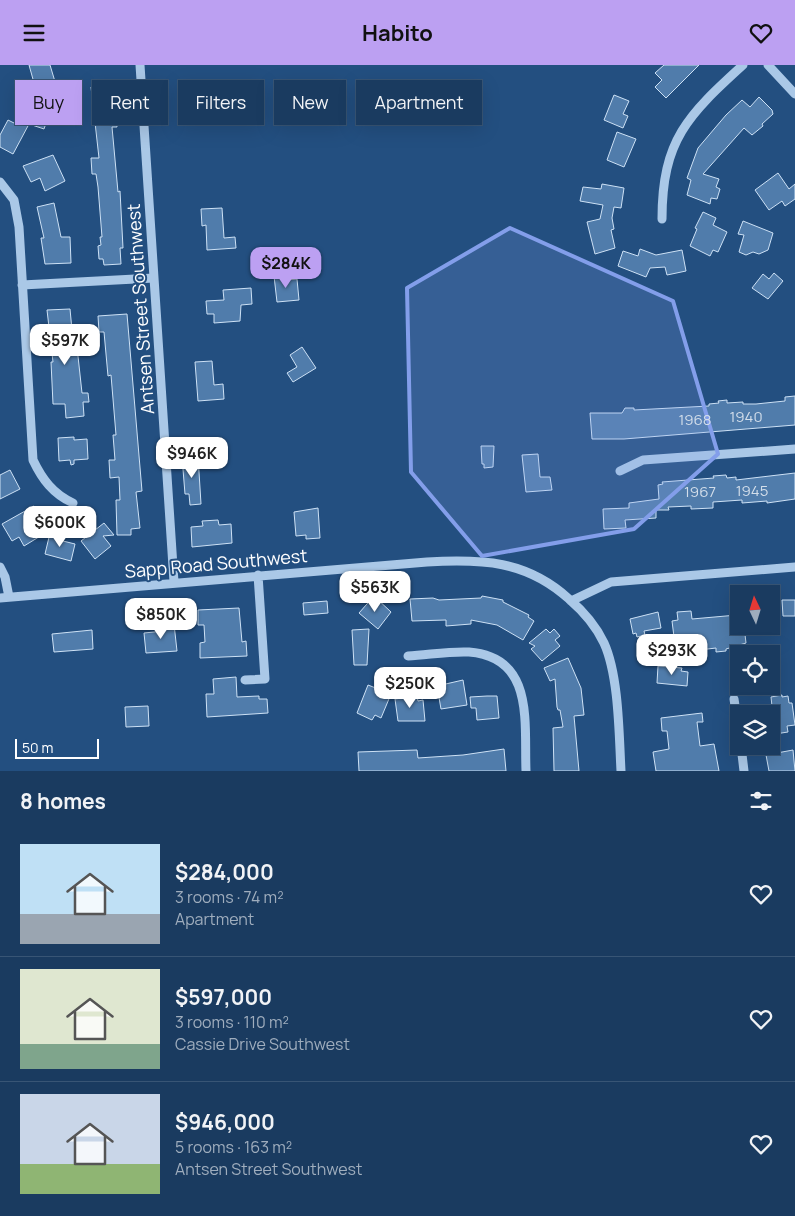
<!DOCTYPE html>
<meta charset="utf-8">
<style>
body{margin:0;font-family:Manrope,sans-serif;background:#274669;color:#f1f3f6;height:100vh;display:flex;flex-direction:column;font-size:19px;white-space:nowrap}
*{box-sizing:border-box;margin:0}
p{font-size:16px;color:#9fadbd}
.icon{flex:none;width:28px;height:28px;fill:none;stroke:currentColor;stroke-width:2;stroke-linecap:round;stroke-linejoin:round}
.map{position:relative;height:706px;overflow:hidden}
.drawer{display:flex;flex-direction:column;background:#1a3b60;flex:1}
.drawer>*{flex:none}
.guide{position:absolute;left:15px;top:15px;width:500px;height:45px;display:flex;gap:10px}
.needle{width:32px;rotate:356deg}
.tools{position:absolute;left:730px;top:520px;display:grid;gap:10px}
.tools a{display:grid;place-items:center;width:50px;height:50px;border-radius:0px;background:#1a3b60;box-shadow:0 5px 20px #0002,0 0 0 1px #385575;font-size:25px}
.scale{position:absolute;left:15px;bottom:12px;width:84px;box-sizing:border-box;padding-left:5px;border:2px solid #fff;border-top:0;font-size:14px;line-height:18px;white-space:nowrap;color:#fff;-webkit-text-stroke:4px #234f80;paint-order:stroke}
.price{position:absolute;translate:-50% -42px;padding:0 11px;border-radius:10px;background:#fff;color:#222;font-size:16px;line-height:32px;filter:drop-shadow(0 1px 2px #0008)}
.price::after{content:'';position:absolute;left:50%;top:30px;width:15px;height:11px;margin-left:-8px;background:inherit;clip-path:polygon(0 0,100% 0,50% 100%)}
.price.on{background:#bca0f2;color:#111}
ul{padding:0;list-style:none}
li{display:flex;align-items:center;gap:15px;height:125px;padding:0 20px}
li+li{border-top:1px solid #385575}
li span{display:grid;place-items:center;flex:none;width:140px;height:100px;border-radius:0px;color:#555}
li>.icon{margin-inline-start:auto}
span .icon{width:60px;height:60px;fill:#fffc;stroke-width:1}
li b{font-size:21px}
h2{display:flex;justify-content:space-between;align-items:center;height:60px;padding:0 20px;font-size:21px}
.pill{padding:0 18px;border-radius:0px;background:#1a3b60;box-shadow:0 5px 20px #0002,0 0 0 1px #385575;font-size:18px;line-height:45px}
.pill.on{background:#bca0f2;color:#111}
header{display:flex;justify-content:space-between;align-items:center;height:65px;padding:0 20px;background:#bca0f2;color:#111;font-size:22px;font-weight:700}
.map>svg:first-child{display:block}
.building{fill:#507cab;stroke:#cde1f5}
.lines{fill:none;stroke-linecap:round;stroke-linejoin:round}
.minor{stroke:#aac8e7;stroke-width:9}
.marked{fill:#839eea;fill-opacity:0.2;stroke:#839eea;stroke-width:4;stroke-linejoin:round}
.labels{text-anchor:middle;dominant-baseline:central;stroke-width:4;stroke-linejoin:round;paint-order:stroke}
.number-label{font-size:15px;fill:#d3deea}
.street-label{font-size:18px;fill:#fff;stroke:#234f80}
</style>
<header><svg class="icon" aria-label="menu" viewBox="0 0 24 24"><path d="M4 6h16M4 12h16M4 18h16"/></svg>Habito<svg class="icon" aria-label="heart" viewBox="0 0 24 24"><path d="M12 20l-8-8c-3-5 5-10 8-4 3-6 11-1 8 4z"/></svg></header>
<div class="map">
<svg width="795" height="706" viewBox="0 0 795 706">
<rect width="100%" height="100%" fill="#234f80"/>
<path class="building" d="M29,0H50L56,20L36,25Z
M664,0H699L666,33L655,22L662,15L655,8Z
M114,20L117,62H112L118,127L120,126L123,183H120L121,199L104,200L103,194H99L98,181L101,180L100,172H102L98,122L96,109H92L91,93H99L91,22Z
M614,30L629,36L623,49L628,51L623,63L604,55Z
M38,32L53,38L44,64L29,59L13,89L0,82V70L8,55L18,60L27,34L40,39Z
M759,32L772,45L773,49L762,59L763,61L752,70L744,63L703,109L719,114L716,122L720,124L717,134L711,133L710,139L687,130L691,115L687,113L698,83L726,50L742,35L750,42Z
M617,67L636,74L624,102L607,95Z
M53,90L65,116L45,126L40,113L31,117L23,101Z
M778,108L789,124L795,119V134L785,141L782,136L769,145L755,125Z
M602,119L624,123L621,143L614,142L612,153L614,164L611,165L615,183L595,189L587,157L600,154L603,140L580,136L583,122L601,124Z
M54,138L61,172H70L71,198L45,199L41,173H44L37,142Z
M222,143L224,173L235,172L236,183L207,185L206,160L202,161L201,144Z
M703,147L716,153L713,160L727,167L718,187L713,185L710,191L690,181L697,164L695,163Z
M743,156L773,168L768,185L759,189L753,187L746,190L739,187L744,170L738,169Z
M640,184L656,190L682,185L686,206L667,210L665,202L650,203L646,212L618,201L623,186L638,191Z
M774,208L783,216L768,234L752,223L763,209L769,214Z
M286,210V215L297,214L299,235L277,237L274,211Z
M251,223L252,239L241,240L240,256L214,258V249H207L206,236L224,235L223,225Z
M70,244L72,265L65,266L66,283L77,282L82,328H88L89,337H83L84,351L66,353L65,339H53L51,297H53L47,245Z
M127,249L142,426L136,427L140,463L131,464V470H117L116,435H120L119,412L110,413L109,395H115L113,370H116L111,310L108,311L104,267H99L98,251Z
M302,282L316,303L293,317L287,308L297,302L290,290Z
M212,296L214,320L223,319L224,334L198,336L195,297Z
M795,331V360L624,374H592L590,348H622L625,343H634V345L709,341V339L719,338L718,336L727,335V338L743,337V339H756L785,336V332Z
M74,372V375L87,374L88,394L74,395V399L71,400L70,395L59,396L58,373Z
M481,381H494L493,402L484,403V399H482Z
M538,389L540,412H550L552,425L526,427L522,390Z
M198,391L201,439L190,440L189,429H185L182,392Z
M10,405L20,424L0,434V410Z
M795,408V434L767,438V436L742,438V435L713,437V443L691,444V441L668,442L669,445H656V453L625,455L626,463L604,464L603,444L629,443V438L659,434L658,420L663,419L662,417L714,413L713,411L726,410L727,413L736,412V415Z
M34,441L41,454L26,463L47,467L24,481L19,472L12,476L2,459Z
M318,443L320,473L306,474V470L296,471L294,447Z
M218,455L219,460L231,459L232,478L192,482L191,462L203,461L202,456Z
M104,458L114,470L103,471L111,481L95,494L81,476Z
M50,468L64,471L63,476L75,479L71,496L45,489Z
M374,531L391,547L378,564L359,548Z
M482,531L503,535V537L529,550L528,552L534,556L523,575L497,560L471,555V559L446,561V555L412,556L410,534L433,533L439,535L481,533Z
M782,535H795V551H783Z
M327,536L328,548L304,550L303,538Z
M239,543L242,577L246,576L247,591L200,593V578L205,577L204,560H198V545Z
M691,546L692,554L737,550L739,561H744L746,578L726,584V586L716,587V583L691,586L690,578L675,580L672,556L678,555L677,547Z
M658,547L661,563L644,566L645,570L637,572L636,568L633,569L630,554Z
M174,559L177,586L146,588L144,568L164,566V560Z
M369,564L367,600H354L352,565Z
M546,564L550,568L554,564L560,571L555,575L560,581L542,596L531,584L535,581L529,578Z
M92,565L93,584L54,587L52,569Z
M568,593L581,623L584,650L574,651L579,706H554L553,663L563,662L560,645H558L557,642L555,614L550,616L544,603Z
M658,601L682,603L681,606L688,607L687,621L657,618Z
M236,612L237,632L259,631V634H267L268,648L207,652L206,629H214L213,614Z
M463,615L467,640L441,644L437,621Z
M368,620L391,629L381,653L375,650L372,655L357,648Z
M782,630V632L788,631L789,638H792L795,660L787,661L788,667L775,669L771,632Z
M417,631L418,636L423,635L425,656H398L395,634Z
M487,631H497L499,653L477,655L476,643H471L470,632Z
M148,641L149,661L126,662L125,642Z
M702,648L703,657H697L700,681L714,679L719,706H656L653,687L669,684L667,666H662L661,653Z
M504,684L506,706H359L358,687L417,685L418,693L463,690Z
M793,685L795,706H769L766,690Z"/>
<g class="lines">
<path class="minor" d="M140,0L174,517
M768,0L795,29
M0,117L14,135L19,162L33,395C42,414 53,429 73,438
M662,154C662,75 688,50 743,0
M22,220L154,213
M620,406L643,395L795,384
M0,502L5,512L9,532
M0,533L427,497C482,494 526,495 569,534C583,546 596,561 604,578C619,611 619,670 621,706
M571,536L611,517L795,502
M408,591C428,590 449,586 469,587C535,592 524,658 526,706
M245,615L265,614L258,510
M734,634L739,668
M741,681L744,706"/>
</g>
<path class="marked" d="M510,163L673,236L718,389L634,464L482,491L411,407L407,223Z"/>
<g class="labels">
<g class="number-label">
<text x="746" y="351">1940</text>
<text x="695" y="354">1968</text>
<text x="752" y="425">1945</text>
<text x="700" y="426">1967</text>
</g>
<g class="street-label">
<text transform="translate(140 244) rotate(-94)">Antsen Street Southwest</text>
<text transform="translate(216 498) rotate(-5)">Sapp Road Southwest</text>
</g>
</g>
</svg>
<div class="tools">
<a><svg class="needle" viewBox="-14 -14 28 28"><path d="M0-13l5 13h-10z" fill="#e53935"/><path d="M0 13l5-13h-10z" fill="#9fadbd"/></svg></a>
<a><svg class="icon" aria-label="locate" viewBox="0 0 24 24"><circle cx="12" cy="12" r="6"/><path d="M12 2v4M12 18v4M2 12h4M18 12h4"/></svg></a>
<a><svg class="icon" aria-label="layers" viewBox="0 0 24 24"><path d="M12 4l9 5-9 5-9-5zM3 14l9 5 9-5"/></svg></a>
</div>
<div class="scale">50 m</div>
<b class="price on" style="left:286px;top:224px">$284K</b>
<b class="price" style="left:65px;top:301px">$597K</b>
<b class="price" style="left:192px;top:414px">$946K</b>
<b class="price" style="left:60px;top:483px">$600K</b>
<b class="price" style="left:375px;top:548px">$563K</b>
<b class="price" style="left:161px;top:575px">$850K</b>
<b class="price" style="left:672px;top:611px">$293K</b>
<b class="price" style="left:410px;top:644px">$250K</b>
<div class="guide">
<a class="pill on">Buy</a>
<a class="pill">Rent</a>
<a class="pill">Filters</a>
<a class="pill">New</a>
<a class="pill">Apartment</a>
</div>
</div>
<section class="drawer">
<h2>8 homes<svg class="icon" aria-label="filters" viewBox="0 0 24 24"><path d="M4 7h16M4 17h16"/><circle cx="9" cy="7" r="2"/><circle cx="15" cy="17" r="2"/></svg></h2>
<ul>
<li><span style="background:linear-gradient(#bfe0f5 70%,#9aa5b1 0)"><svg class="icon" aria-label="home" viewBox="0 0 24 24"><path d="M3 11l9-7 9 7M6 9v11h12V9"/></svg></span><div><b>$284,000</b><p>3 rooms · 74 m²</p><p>Apartment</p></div><svg class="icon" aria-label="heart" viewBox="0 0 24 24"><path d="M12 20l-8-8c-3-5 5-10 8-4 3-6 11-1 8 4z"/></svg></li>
<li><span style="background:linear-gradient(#dfe7d0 75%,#7fa58c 0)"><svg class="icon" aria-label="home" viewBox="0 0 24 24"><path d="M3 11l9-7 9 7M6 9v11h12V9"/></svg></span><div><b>$597,000</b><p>3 rooms · 110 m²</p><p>Cassie Drive Southwest</p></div><svg class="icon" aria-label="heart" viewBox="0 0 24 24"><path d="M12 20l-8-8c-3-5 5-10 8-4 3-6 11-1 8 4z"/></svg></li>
<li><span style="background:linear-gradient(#c9d6e8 70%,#8fb573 0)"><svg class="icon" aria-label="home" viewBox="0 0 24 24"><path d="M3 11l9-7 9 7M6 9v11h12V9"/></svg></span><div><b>$946,000</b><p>5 rooms · 163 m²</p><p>Antsen Street Southwest</p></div><svg class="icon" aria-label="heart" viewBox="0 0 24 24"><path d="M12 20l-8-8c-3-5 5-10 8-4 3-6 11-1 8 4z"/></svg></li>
</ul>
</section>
